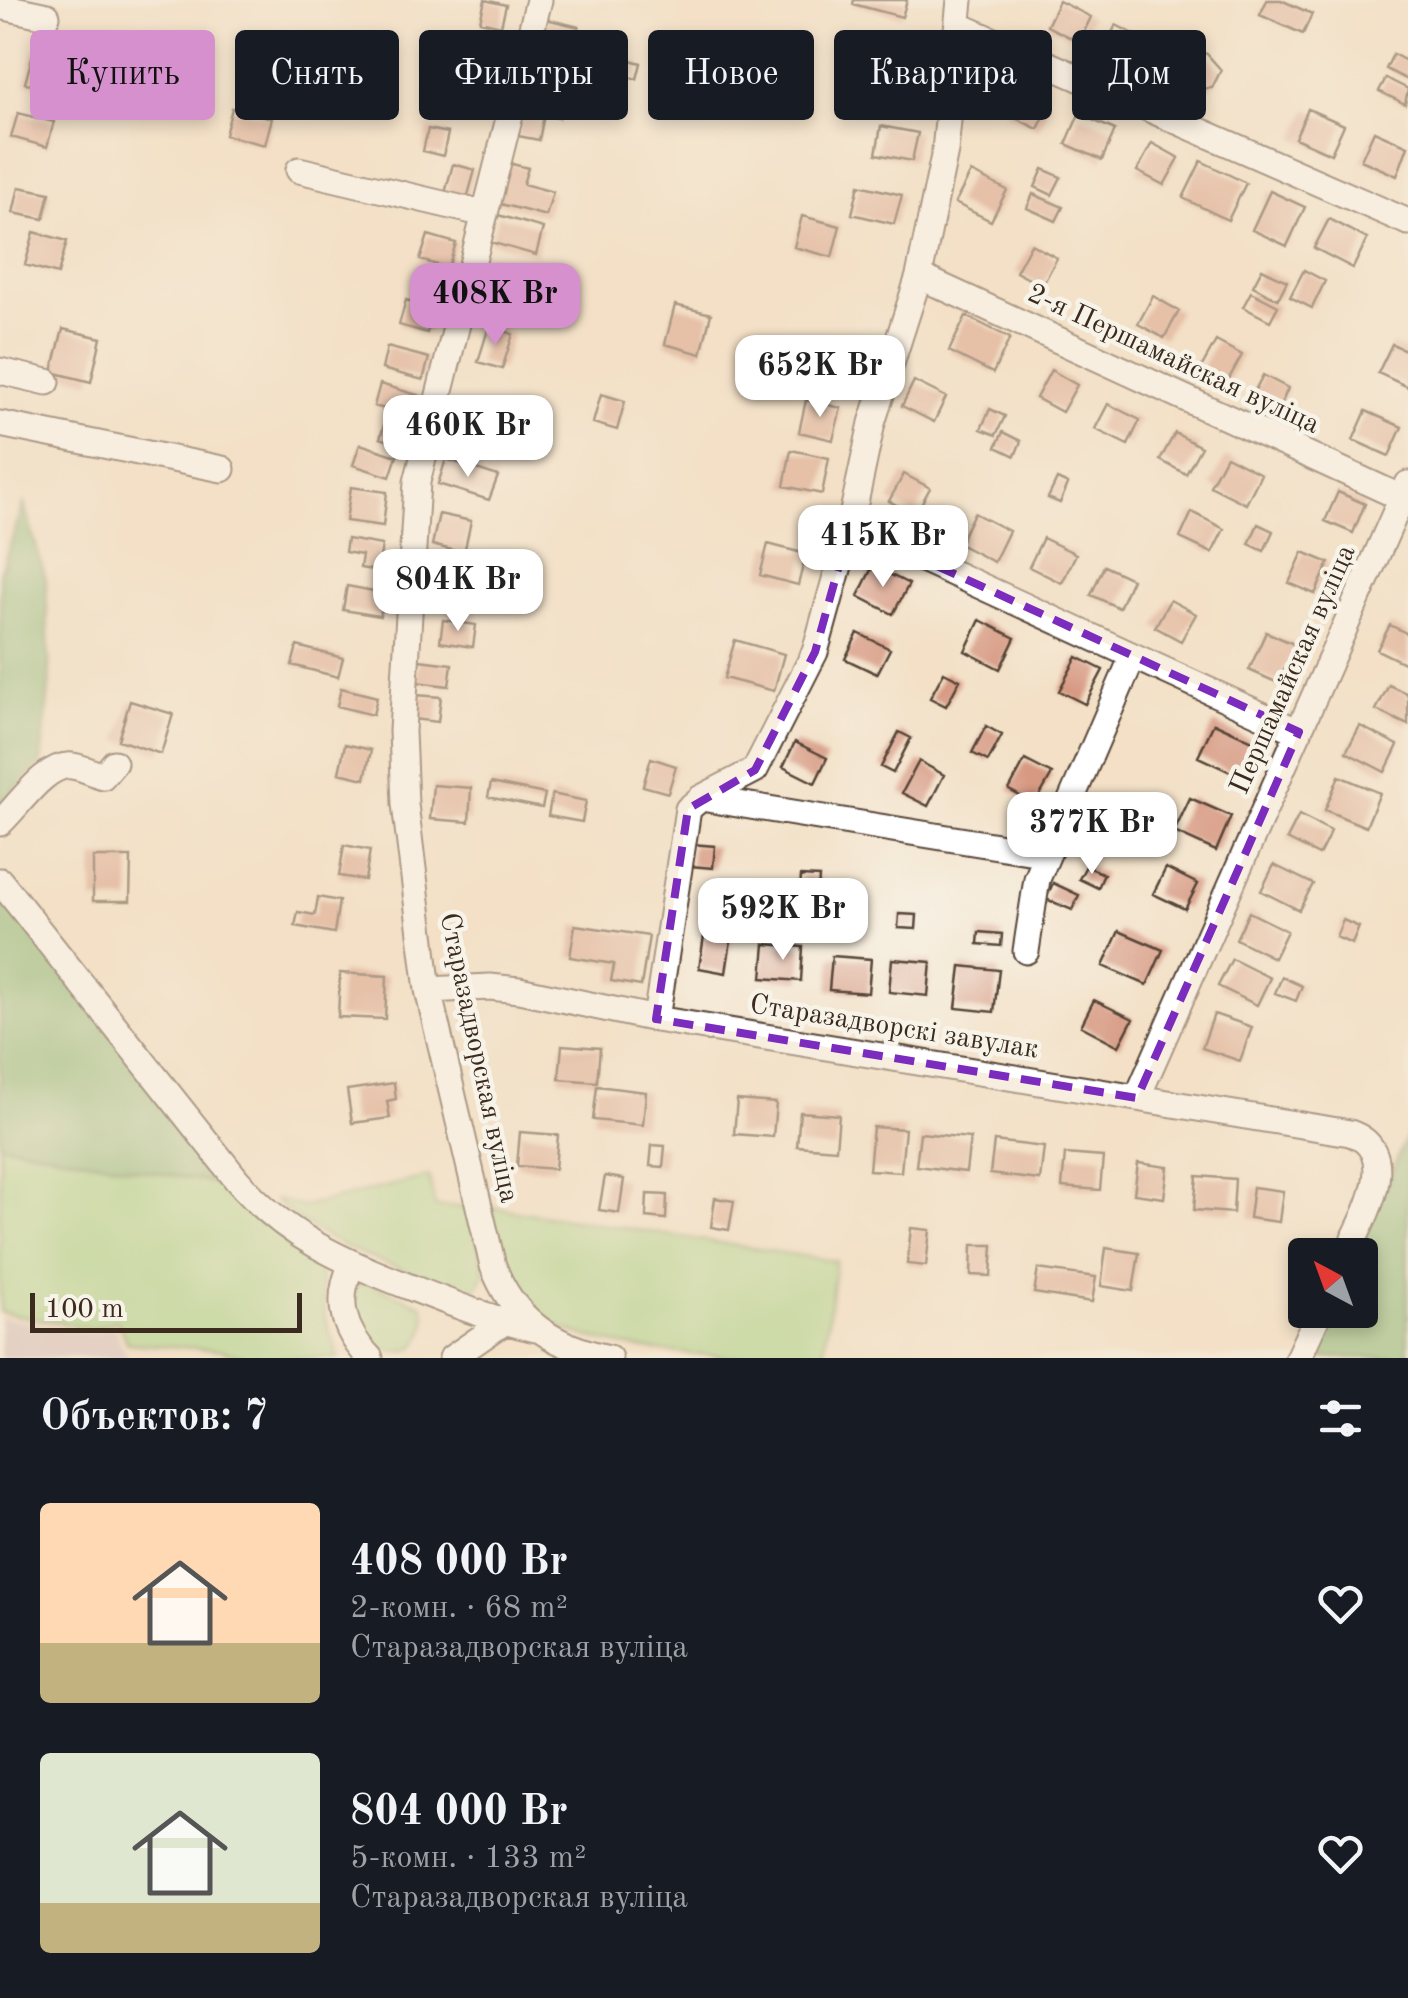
<!DOCTYPE html>
<html lang="ru">
<meta charset="utf-8">
<style>
body{margin:0;font-family:"Old Standard TT",serif;background:#242831;color:#f1f3f6;height:100vh;display:flex;flex-direction:column;font-size:38px;white-space:nowrap}
*{box-sizing:border-box;margin:0}
p{font-size:32px;color:#9ea1a6}
.icon{flex:none;width:55px;height:55px;fill:none;stroke:currentColor;stroke-width:2;stroke-linecap:round;stroke-linejoin:round}
.map{position:relative;height:1358px;overflow:hidden}
.drawer{display:flex;flex-direction:column;background:#171b24;flex:1}
.drawer>*{flex:none}
.top-card{position:absolute;left:30px;top:30px;width:1350px;height:90px;display:flex;gap:20px}
.needle{width:65px;rotate:319deg}
.buttons{position:absolute;left:1288px;top:1238px;display:grid;gap:20px}
.buttons a{display:grid;place-items:center;width:90px;height:90px;border-radius:10px;background:#171b24;box-shadow:0 5px 15px #0003;font-size:50px}
.scale{position:absolute;left:30px;bottom:25px;width:272px;box-sizing:border-box;padding-left:10px;border:5px solid #3b2a1e;border-top:0;font-size:28px;line-height:35px;white-space:nowrap;color:#3b2a1e;-webkit-text-stroke:8px #f7f3e8;paint-order:stroke}
.price{position:absolute;translate:-50% -85px;padding:0 22px;border-radius:20px;background:#fff;color:#222;font-size:32px;line-height:65px;filter:drop-shadow(0 2px 5px #0008)}
.price::after{content:'';position:absolute;left:50%;top:60px;width:30px;height:22px;margin-left:-15px;background:inherit;clip-path:polygon(0 0,100% 0,50% 100%)}
.price.current{background:#d690ce;color:#111}
ul{padding:0;list-style:none}
li{display:flex;align-items:center;gap:30px;height:250px;padding:0 40px}
li span{display:grid;place-items:center;flex:none;width:280px;height:200px;border-radius:10px;color:#555}
li>.icon{margin-inline-start:auto}
span .icon{width:120px;height:120px;fill:#fffc;stroke-width:1}
li b{font-size:42px}
h2{display:flex;justify-content:space-between;align-items:center;height:120px;padding:0 40px;font-size:42px}
.pill{padding:0 35px;border-radius:10px;background:#171b24;box-shadow:0 5px 15px #0003;font-size:35px;line-height:90px}
.pill.current{background:#d690ce;color:#111}
.map>svg:first-child{display:block}
.industrial{fill:#d2bfc0}
.green{fill:#a1d484;stroke:#6e7f51;stroke-width:2.5}
.forest{fill:#80b672;stroke:#5e7048;stroke-width:2.5}
.building{fill:#d79982}
.lines{fill:none;stroke-linecap:round;stroke-linejoin:round}
.minor-casing{stroke:#574537;stroke-width:29}
.minor{stroke:#fff;stroke-width:25}
.marked{fill:none;stroke:#7b2cbf;stroke-width:8;stroke-dasharray:20 12;stroke-linejoin:round}
.labels{text-anchor:middle;dominant-baseline:central;stroke-width:9;stroke-linejoin:round;paint-order:stroke}
.street-label{font-size:28px;fill:#3b2a1e;stroke:#f7f3e8}
</style>
<div class="map">
<svg width="1408" height="1358" viewBox="0 0 1408 1358">
<rect width="100%" height="100%" fill="#f7f3e8"/>
<filter id="ink" filterUnits="userSpaceOnUse"><feTurbulence type="fractalNoise" baseFrequency=".01" numOctaves="2"/><feDisplacementMap in="SourceGraphic" scale="20" xChannelSelector="R" yChannelSelector="G"/><feConvolveMatrix kernelMatrix="1 2 1 2 8 2 1 2 1" color-interpolation-filters="sRGB"/></filter>
<filter id="wash" filterUnits="userSpaceOnUse"><feTurbulence type="fractalNoise" baseFrequency=".0048" numOctaves="4" result="noise"/><feDisplacementMap in="SourceGraphic" scale="40" xChannelSelector="R" yChannelSelector="G"/><feGaussianBlur stdDeviation="2.25" result="paint"/><feColorMatrix in="noise" values="0 0 0 0 0 0 0 0 0 0 0 0 0 0 0 0 0 1.4 0 .05"/><feComposite in="paint" operator="in"/></filter>
<g filter="url(#wash)">
<rect width="100%" height="100%" fill="#f3e0c6"/>
<path class="industrial" d="M0,1317L91,1334L113,1326L128,1358H0Z"/>
<path class="green" d="M0,1144L235,1187L319,1267L325,1318L339,1358H250L221,1350L127,1343L117,1321L91,1329L0,1312Z
M429,1176L435,1207H470L485,1273L476,1289L458,1288C393,1266 325,1248 274,1199L304,1207Z
M491,1207L836,1261L823,1358C743,1358 583,1358 527,1307C505,1280 499,1240 491,1207Z
M362,1281L423,1305C429,1321 425,1336 413,1348C391,1358 367,1344 358,1322C354,1313 355,1298 355,1288Z"/>
<path class="forest" d="M24,504L46,580L50,681L41,763L0,804V574Z
M0,895L235,1187L0,1144Z
M1408,1133V1358H1313L1333,1310H1360V1255H1356Z"/>
<g id="blocks">
<path class="building" d="M485,0L506,5L501,26L480,21Z
M854,0H907L902,17L853,4Z
M1267,0H1281L1312,14L1303,34L1260,15Z
M1059,1L1091,17L1079,42L1047,26Z
M546,19L579,27L575,44L542,36Z
M1116,25L1148,41L1135,66L1103,50Z
M472,44L499,50L495,66L468,60Z
M1191,48L1207,54L1221,70L1212,88L1191,89L1175,83Z
M34,50L68,59L59,92L25,83Z
M608,54L641,63L637,79L603,71Z
M906,54L932,62L922,96L895,87Z
M1393,54L1408,62V80L1386,69Z
M1386,78L1408,89L1405,104L1379,91Z
M528,85L564,92L559,118L544,115L539,140L518,136Z
M1018,88L1050,104L1038,129L1005,113Z
M470,95L491,99L486,119L466,114Z
M232,108L272,118L265,145L225,135Z
M1308,109L1344,125L1331,154L1295,138Z
M18,113L54,122L47,147L11,137Z
M1079,114L1115,130L1102,160L1066,144Z
M881,126L918,133L912,161L876,154Z
M428,129L448,133L443,156L423,151Z
M1374,131L1408,146L1397,176L1361,160Z
M1152,143L1179,158L1164,185L1137,171Z
M1201,161L1246,183L1228,220L1183,198Z
M508,163L528,168L523,184L553,192L546,216L497,203Z
M453,164L475,170L467,199L445,193Z
M1043,169L1061,177L1052,195L1035,187Z
M971,172L1007,190L991,221L955,203Z
M859,185L902,195L894,224L852,214Z
M19,187L50,193L44,219L13,213Z
M1270,191L1305,207L1287,246L1252,230Z
M1033,194L1063,207L1056,221L1027,208Z
M498,215L543,228L536,255L490,242Z
M802,216L840,226L832,257L794,247Z
M1329,219L1367,239L1353,268L1314,248Z
M34,232L67,241L58,274L25,265Z
M428,235L456,243L448,268L420,260Z
M1031,244L1057,258L1042,286L1016,272Z
M1262,269L1287,281L1278,299L1253,286Z
M536,270L572,279L564,312L528,303Z
M1304,270L1325,281L1312,308L1290,297Z
M1251,292L1278,306L1270,321L1243,307Z
M1153,296L1179,311L1164,338L1138,324Z
M406,300L434,308L427,333L399,325Z
M675,305L711,314L701,354L665,344Z
M966,316L1010,338L993,373L949,351Z
M489,326L513,334L502,369L478,362Z
M63,329L101,338L91,382L52,372Z
M1216,341L1242,355L1227,382L1201,368Z
M824,344L857,352L849,381L817,373Z
M1392,344L1408,351V387L1378,373Z
M387,347L429,358L423,380L382,369Z
M1051,370L1077,385L1062,412L1036,398Z
M1263,375L1288,388L1280,407L1253,394Z
M914,381L946,397L934,422L902,406Z
M380,384L421,396L415,417L374,406Z
M601,394L625,401L617,430L593,423Z
M806,400L841,408L833,440L799,432Z
M1108,404L1140,420L1128,445L1095,429Z
M465,409L497,414L494,433L462,428Z
M990,409L1005,416L996,435L981,429Z
M1366,411L1402,427L1389,456L1353,440Z
M387,416L412,424L404,446L380,438Z
M1003,432L1021,441L1015,456L996,447Z
M1175,433L1201,447L1186,474L1160,460Z
M360,444L397,456L390,477L353,465Z
M791,450L829,458L822,494L784,486Z
M1226,456L1261,474L1246,504L1210,486Z
M446,459L498,476L489,500L438,484Z
M904,474L930,488L915,515L889,501Z
M1057,479L1068,484L1060,503L1048,498Z
M351,487L387,492L383,526L346,521Z
M1338,492L1365,504L1353,533L1325,521Z
M1192,512L1224,529L1212,553L1180,538Z
M974,513L1009,531L994,562L959,544Z
M439,514L471,521L464,553L432,545Z
M1258,524L1273,531L1264,551L1249,544Z
M1043,538L1076,554L1062,583L1029,567Z
M347,539L382,545L378,571L360,568L362,555L345,552Z
M768,544L806,554L798,585L760,575Z
M1303,552L1329,563L1315,594L1289,583Z
M873,566L909,584L893,614L858,596Z
M1104,566L1132,579L1119,608L1091,595Z
M421,576L455,584L450,604L417,596Z
M347,586L384,593L380,616L343,610Z
M1170,600L1196,614L1181,641L1155,627Z
M443,620L476,625L473,647L440,642Z
M980,620L1015,638L1000,669L965,651Z
M1390,625L1408,634V665L1377,650Z
M1266,632L1296,645L1278,683L1249,670Z
M858,633L890,649L877,674L845,659Z
M735,640L784,654L774,691L724,678Z
M297,646L343,658L338,677L292,665Z
M1077,657L1103,670L1085,704L1059,691Z
M419,660L452,664L449,686L416,682Z
M944,672L960,680L946,706L930,698Z
M1389,685L1408,694V725L1376,710Z
M341,688L377,697L373,715L337,706Z
M415,695L441,697L438,722L413,719Z
M130,701L173,714L161,754L118,740Z
M1214,723L1255,742L1239,776L1198,757Z
M986,726L1002,735L988,761L972,753Z
M1360,726L1398,745L1385,772L1346,752Z
M899,732L911,738L893,773L881,767Z
M795,742L827,758L815,783L783,767Z
M345,744L371,750L365,779L339,773Z
M651,758L676,766L668,793L643,786Z
M1025,760L1052,774L1035,804L1009,790Z
M919,761L944,775L928,806L902,793Z
M1339,776L1380,793L1366,827L1325,810Z
M491,783L545,794L542,808L488,797Z
M433,785L471,788L469,822L430,819Z
M552,794L586,801L582,822L548,816Z
M1190,798L1231,816L1216,851L1174,832Z
M1299,815L1331,831L1319,855L1287,839Z
M691,844L715,846L713,868L690,866Z
M344,845L370,850L365,880L339,876Z
M93,857H131L130,901H93Z
M1274,865L1313,884L1299,910L1261,891Z
M1086,866L1104,874L1098,888L1079,879Z
M1166,868L1198,884L1185,909L1153,894Z
M801,876L819,877L816,919L798,918Z
M1053,883L1079,895L1072,910L1046,899Z
M318,897L339,901L334,933L295,926L298,912L315,915Z
M824,902L849,904L847,922L822,920Z
M1249,912L1287,931L1274,958L1236,939Z
M899,914L917,915L916,929L898,928Z
M1343,920L1359,927L1352,944L1336,937Z
M575,925L649,936L641,986L611,981L614,964L570,957Z
M1119,931L1163,950L1147,985L1103,966Z
M979,932L1002,934L1001,946L978,944Z
M704,936L731,940L726,973L699,968Z
M765,944L803,947L801,981L762,978Z
M832,956L871,959L868,993L829,990Z
M892,959L931,962L928,996L889,992Z
M1232,959L1270,978L1257,1005L1218,986Z
M961,966L999,970L994,1012L956,1008Z
M340,973L387,976L385,1019L338,1017Z
M1282,977L1302,986L1296,1001L1275,993Z
M1094,1000L1133,1019L1119,1046L1081,1026Z
M1214,1014L1252,1027L1240,1061L1202,1048Z
M562,1045L600,1048L597,1082L559,1079Z
M394,1083L396,1099L387,1101L390,1118L352,1123L347,1090Z
M597,1086L646,1092L643,1125L593,1120Z
M737,1100L776,1103L773,1137L734,1134Z
M800,1112L839,1115L836,1149L797,1146Z
M873,1127L905,1129L901,1172L869,1170Z
M520,1132L558,1135L555,1169L517,1166Z
M920,1133L970,1138L966,1172L916,1166Z
M994,1141L1044,1147L1040,1180L990,1174Z
M652,1145L665,1146L663,1167L650,1166Z
M1065,1154L1103,1157L1100,1190L1062,1187Z
M1138,1163L1168,1167L1164,1198L1134,1194Z
M605,1176L624,1179L619,1213L599,1210Z
M1197,1176L1235,1179L1233,1213L1194,1210Z
M1253,1187L1283,1191L1279,1222L1249,1218Z
M647,1194L667,1195L666,1219L646,1217Z
M715,1198L734,1201L729,1230L711,1227Z
M911,1228L930,1230L926,1266L907,1264Z
M972,1245H993L991,1276L971,1275Z
M1106,1248L1139,1253L1133,1291L1101,1286Z
M1038,1269L1096,1277L1092,1302L1034,1293Z"/>
</g>
</g>
<g filter="url(#ink)">
<use href="#blocks" fill-opacity="0" stroke="#574537" stroke-width="2.5"/>
<g class="lines">
<defs>
<path id="minor" d="M539,0L417,482L402,731L405,804L428,990L493,1266C514,1321 553,1346 609,1358
M0,6L47,16
M960,26L1408,222
M299,170L485,214
M919,276L1402,498
M0,371L47,382
M0,424L222,469
M850,526L1299,732
M701,798L1047,854
M0,823C19,806 45,763 72,766C82,767 93,773 103,776L114,763
M0,881L237,1180C288,1239 342,1260 412,1288C453,1304 493,1320 536,1329
M1026,951L1037,879L1133,656
M428,990L490,987L519,990L656,1019L1350,1133C1405,1152 1361,1223 1346,1255
M656,1019L688,809L701,798L755,770L815,652L850,526L872,423L919,276L945,151L960,0
M1137,1098L1408,484
M352,1264C335,1300 342,1330 370,1358
M452,1358L504,1322
M1298,1358L1320,1310"/>
</defs>
<use href="#minor" class="minor-casing"/>
<use href="#minor" class="minor"/>
</g>
</g>
<path d="M0 0H1408V1358H0ZM850,526L1299,732L1137,1098L656,1019L688,809L755,770L815,652Z" fill="#f3e0c6" fill-opacity=".55" fill-rule="evenodd"/>
<path class="marked" d="M850,526L1299,732L1137,1098L656,1019L688,809L755,770L815,652Z"/>
<g class="labels">
<g class="street-label">
<text transform="translate(1173 360) rotate(25)">2-я Першамайская вуліца</text>
<text transform="translate(1294 670) rotate(-66)">Першамайская вуліца</text>
<text transform="translate(894 1028) rotate(9)">Старазадворскі завулак</text>
<text transform="translate(478 1058) rotate(78)">Старазадворская вуліца</text>
</g>
</g>
</svg>
<div class="buttons">
<a><svg class="needle" viewBox="-14 -14 28 28"><path d="M0-13l5 13h-10z" fill="#e53935"/><path d="M0 13l5-13h-10z" fill="#9ea1a6"/></svg></a>
</div>
<div class="scale">100 m</div>
<b class="price current" style="left:495px;top:348px">408K Br</b>
<b class="price" style="left:820px;top:420px">652K Br</b>
<b class="price" style="left:468px;top:480px">460K Br</b>
<b class="price" style="left:883px;top:590px">415K Br</b>
<b class="price" style="left:458px;top:634px">804K Br</b>
<b class="price" style="left:1092px;top:877px">377K Br</b>
<b class="price" style="left:783px;top:963px">592K Br</b>
<div class="top-card">
<a class="pill current">Купить</a>
<a class="pill">Снять</a>
<a class="pill">Фильтры</a>
<a class="pill">Новое</a>
<a class="pill">Квартира</a>
<a class="pill">Дом</a>
</div>
</div>
<section class="drawer">
<h2>Объектов: 7<svg class="icon" aria-label="filters" viewBox="0 0 24 24"><path d="M4 7h16M4 17h16"/><circle cx="9" cy="7" r="2"/><circle cx="15" cy="17" r="2"/></svg></h2>
<ul>
<li><span style="background:linear-gradient(#ffd9b3 70%,#c2b280 0)"><svg class="icon" aria-label="home" viewBox="0 0 24 24"><path d="M3 11l9-7 9 7M6 9v11h12V9"/></svg></span><div><b>408 000 Br</b><p>2-комн. · 68 m²</p><p>Старазадворская вуліца</p></div><svg class="icon" aria-label="heart" viewBox="0 0 24 24"><path d="M12 20l-8-8c-3-5 5-10 8-4 3-6 11-1 8 4z"/></svg></li>
<li><span style="background:linear-gradient(#dfe7d0 75%,#c2b280 0)"><svg class="icon" aria-label="home" viewBox="0 0 24 24"><path d="M3 11l9-7 9 7M6 9v11h12V9"/></svg></span><div><b>804 000 Br</b><p>5-комн. · 133 m²</p><p>Старазадворская вуліца</p></div><svg class="icon" aria-label="heart" viewBox="0 0 24 24"><path d="M12 20l-8-8c-3-5 5-10 8-4 3-6 11-1 8 4z"/></svg></li>
</ul>
</section>
